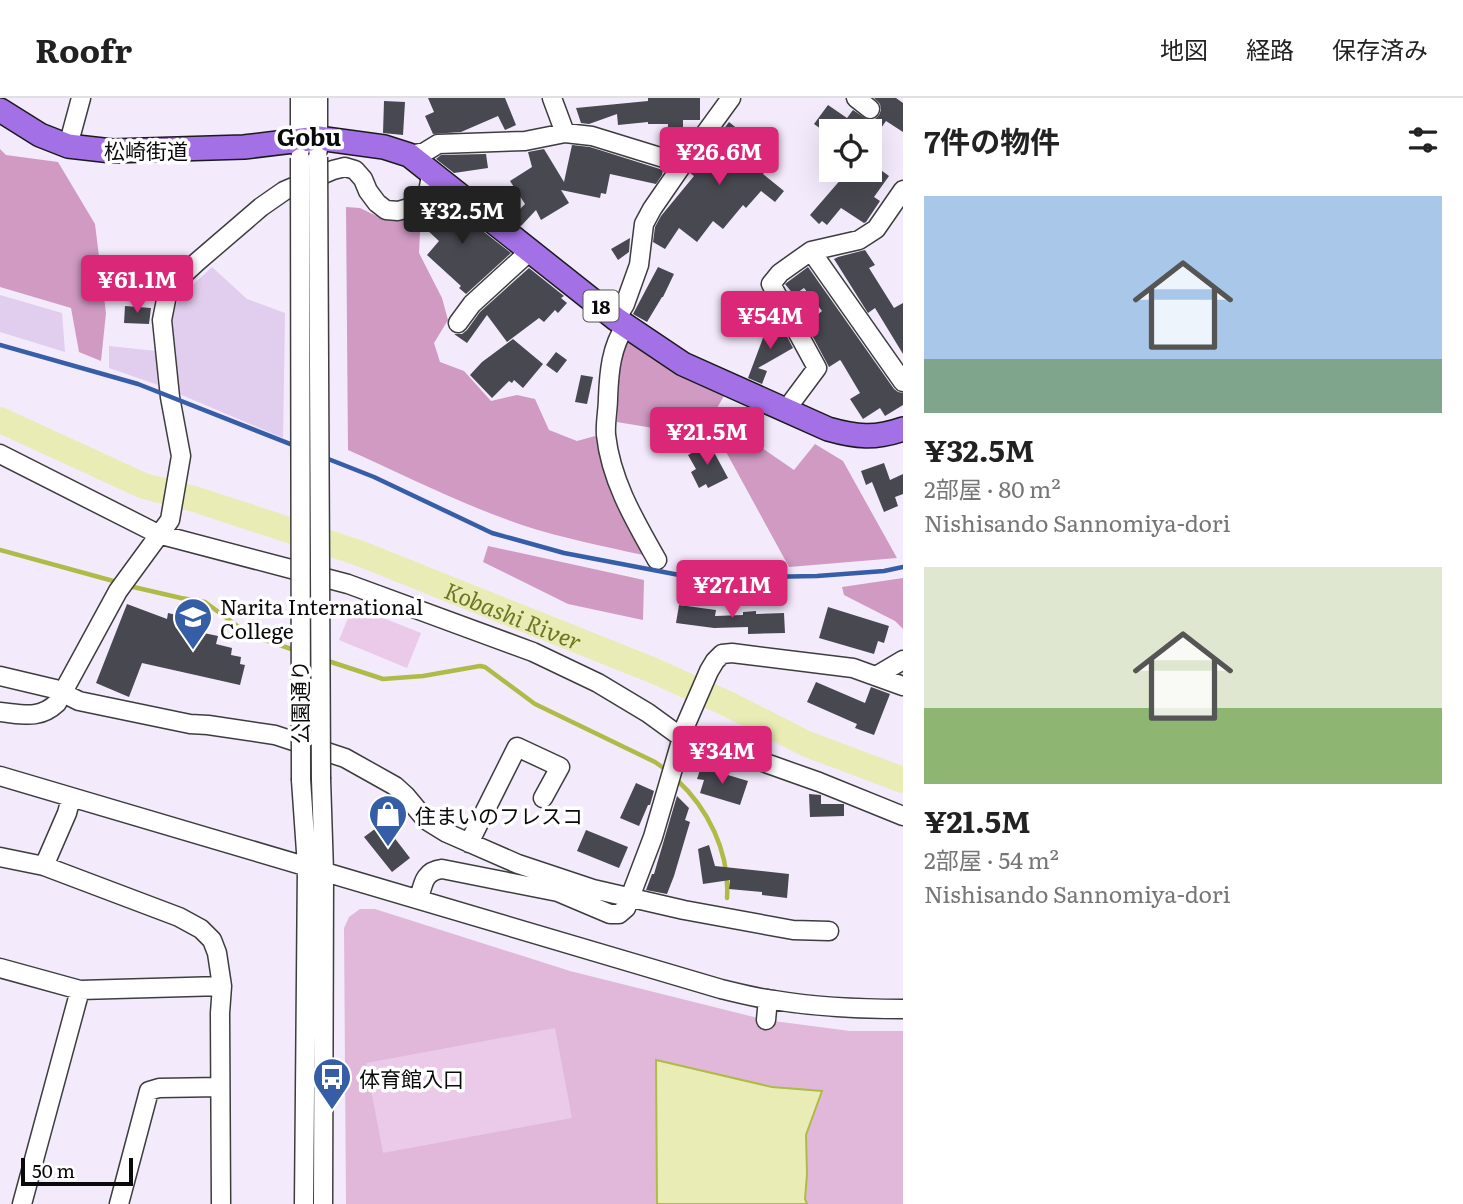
<!DOCTYPE html>
<html lang="ja">
<meta charset="utf-8">
<style>
body{margin:0;font-family:Literata,"Noto Sans JP",serif;background:#f6f6f6;color:#222;height:100vh;display:flex;flex-direction:column;font-size:26px;white-space:nowrap}
*{box-sizing:border-box;margin:0}
p{font-size:23px;color:#767676}
.icon{flex:none;width:38px;height:38px;fill:none;stroke:currentColor;stroke-width:2;stroke-linecap:round;stroke-linejoin:round}
.map{position:relative;flex:1;overflow:hidden}
.side{display:flex;flex-direction:column;background:#fff;width:560px}
.side>*{flex:none}
.fabs{position:absolute;left:819px;top:21px;display:grid;gap:14px}
.fabs a{display:grid;place-items:center;width:63px;height:63px;border-radius:0px;background:#fff;box-shadow:0 7px 28px #0002;font-size:35px}
.scale{position:absolute;left:21px;bottom:18px;width:112px;box-sizing:border-box;padding-left:7px;border:4px solid #0a0a0a;border-top:0;font-size:19px;line-height:24px;white-space:nowrap;color:#0a0a0a;-webkit-text-stroke:5px #fff;paint-order:stroke}
.price{position:absolute;translate:-50% -60px;padding:0 16px;border-radius:7px;background:#db2777;color:#fff;font-size:23px;line-height:46px;filter:drop-shadow(0 2px 4px #0008)}
.price::after{content:'';position:absolute;left:50%;top:42px;width:21px;height:16px;margin-left:-10px;background:inherit;clip-path:polygon(0 0,100% 0,50% 100%)}
.price.current{background:#222;color:#fff}
ul{padding:0;list-style:none}
li{display:grid;align-content:center;gap:14px;height:371px;padding:0 21px}
li span{display:grid;place-items:center;height:217px;border-radius:0px;color:#555}
li>.icon{margin-inline-start:auto}
span .icon{width:126px;height:126px;fill:#fffc;stroke-width:1}
li b{font-size:30px}
h2{display:flex;justify-content:space-between;align-items:center;height:84px;padding:0 21px;font-size:30px}
header{display:flex;align-items:center;gap:42px;box-sizing:border-box;height:98px;padding:0 35px;background:#fff;border-bottom:2px solid #e0e0e0}
header strong{font-size:33px}
nav{display:flex;gap:38px;margin-inline-start:auto;font-size:24px}
main{display:flex;flex:1;min-height:0}
.map>svg:first-child{display:block}
.farmland{fill:#e1cdee}
.green{fill:#e1b8da}
.forest{fill:#d09ac3}
.pitch{fill:#eac9e9}
.water{fill:#e9edb5;stroke:#b0ba46;stroke-width:2}
.lines{fill:none;stroke-linecap:round;stroke-linejoin:round}
.stream{stroke:#b0ba46;stroke-width:4.5}
.river{stroke:#e9edb5;stroke-width:26}
.building{fill:#484851}
.minor-casing{stroke:#3d3d3d;stroke-width:21}
.major-casing{stroke:#1b1b1b;stroke-width:26}
.minor{stroke:#fff;stroke-width:18}
.major{stroke:#a470e6;stroke-width:23}
.rail{stroke:#365ea6;stroke-width:4.5}
.minor-bridge-casing{stroke:#3d3d3d;stroke-width:21;stroke-linecap:butt}
.minor-bridge{stroke:#fff;stroke-width:18}
.labels{text-anchor:middle;dominant-baseline:central;stroke-width:7;stroke-linejoin:round;paint-order:stroke}
.shield{fill:#fff;stroke:#545454;stroke-width:2}
.shield-label{font-size:19px;font-weight:bold;fill:#0a0a0a}
.street-label{font-size:21px;fill:#0a0a0a;stroke:#fff}
.poi-label{font-size:21px;fill:#0a0a0a;stroke:#fff;text-anchor:start}
.water-label{font-size:23px;font-style:italic;fill:#6d7722;stroke:#fff}
.quarter-label{font-size:24px;font-weight:bold;fill:#0a0a0a;stroke:#fff}
</style>
<header>
<strong>Roofr</strong>
<nav><a>地図</a><a>経路</a><a>保存済み</a></nav>
</header>
<main>
<div class="map">
<svg width="903" height="1106" viewBox="0 0 903 1106">
<rect width="100%" height="100%" fill="#f3eafc"/>
<path class="farmland" d="M212,169L247,201L285,215L283,340L177,295L172,222L175,210L180,199Z
M0,197L62,215L65,254L0,234Z
M109,248L156,253L158,287L109,270Z"/>
<path class="green" d="M360,811H375L570,873L766,922L850,933H903V1106H346L344,830L349,819Z"/>
<path class="forest" d="M0,51L6,57L58,64L95,126L106,215L101,263L79,254L71,210L0,189Z
M346,109L360,110L385,122L421,114L419,155L442,200L448,222L434,245L440,264L464,273L491,303L517,297L535,301L549,332L577,343L595,338C606,351 605,370 610,386C618,411 631,434 643,457C602,448 562,440 522,427C463,407 406,378 348,352Z
M628,242L725,296L716,312L746,330L743,337L794,372L815,346L843,363L897,460L789,469L719,341L617,324L620,255Z
M488,448L644,482L643,522L568,506L483,464Z
M903,480V531L895,523L844,497L842,489Z"/>
<path class="pitch" d="M353,508L421,535L407,570L339,542Z
M555,930L572,1020L383,1055L366,965Z"/>
<path class="water" d="M656,962L772,989L822,993L806,1037L807,1076L805,1101L807,1106H657Z"/>
<g class="lines">
<path class="stream" d="M0,452L117,484
M129,488L181,500L205,504L248,536L297,553
M325,562L383,581L423,578L480,568L485,569L535,606L655,664L669,674
M675,680C708,710 730,754 727,800"/>
<path class="river" id="s1" d="M0,322L144,388L194,401L359,455L499,511L652,572L728,606L807,646L903,682"/>
</g>
<path class="building" d="M428,0H505L516,27L505,32L498,18L461,34L433,36L425,18L434,14Z
M648,0H700V22H683V47L680,51L667,49L668,26H648V24L618,27L617,16L589,26L581,25L576,10L648,3Z
M874,0H896L903,5V34L886,23L870,46V33H830L828,36L814,26L828,7L847,20L853,12L868,22L875,21L879,17L881,12L880,6Z
M384,3L405,4L403,37L383,35Z
M729,24L775,61L763,76L784,93L775,104L761,93L746,110L743,107L723,131L713,123L697,144L679,130L665,151L653,144L655,129L661,118L694,78L690,75L692,73Z
M572,47L590,49L663,72L662,77L656,86L610,76L606,96L601,95L600,100L561,92L569,105L541,122L536,112L521,128L511,120L525,106L510,83L532,69L528,54L544,51L564,84Z
M486,56L488,70L454,75L436,61L441,57Z
M870,64L889,78L874,99L880,103L866,124L864,125L841,110L827,127L822,123L819,126L810,117L849,72H870Z
M438,98L511,155L466,196L459,190L461,188L427,157L439,143L425,130L432,123L425,116Z
M630,140L629,154L618,162L611,151Z
M865,152L875,167L869,170L894,210L903,205V256L875,210L868,215L834,161L838,159Z
M658,169L674,176L663,199H662L647,224L633,216Z
M808,169L894,291L898,294L903,295V307L885,318L880,310L863,321L850,301L860,295L841,263L840,262L829,269L806,226L822,213L804,190L794,197L785,186Z
M529,170L564,198L561,200L567,205L558,215L555,212L544,224L539,220L507,244L487,217L467,245L454,236H462L467,232L480,214Z
M125,208L151,210L149,226L124,225Z
M780,225L793,250L758,270L767,273L762,286L748,280L763,240L768,238L766,233Z
M513,241L543,266L523,290L514,282L512,285L509,283L492,300L470,277L482,264Z
M556,254L567,262L557,275L546,267Z
M581,277L593,279L587,306L575,304Z
M709,345L728,380L708,390L706,386L699,390L691,374L696,371L688,357Z
M884,365L890,382L903,376V396L895,399L898,408L884,414L872,384L866,387L861,373Z
M127,506L167,521L168,515L201,523L199,534L218,538L216,546L232,550L231,557L241,559L240,566L245,567L240,587L142,565L129,599L96,585Z
M679,507L716,512L715,518L743,517V514L756,513V516L784,515L785,535L748,536V529L714,530L676,525Z
M828,509L889,528L884,545L878,543L874,556L819,540Z
M816,584L865,605L871,589L890,596L874,637L855,630L857,626L807,604Z
M701,669L748,683L740,707L700,695L704,682L697,681Z
M636,685L654,693L650,707H648L639,728L620,720Z
M809,696L821,697V706H844V718L810,719Z
M677,698L689,710L685,722L690,724L674,778L667,796L646,792L652,776H654Z
M383,725L410,760L392,774L364,739Z
M586,732L628,749L619,770L577,753Z
M709,747L715,768L789,776L787,800L762,797V794L729,791L730,782L703,786L698,751Z"/>
<g class="lines">
<defs>
<path id="minor" d="M318,0V52
M552,0L565,35
M856,0L870,11
M68,48L81,0
M300,52V0
M409,57L425,54L438,46L525,43L565,35L592,38L683,66
M811,153L903,284
M616,221L625,206L639,167L644,126L652,111L683,66L731,0
M458,225L472,206L530,153
M626,227C611,249 609,274 608,300C608,312 605,325 606,337C611,383 635,423 657,462
M785,313L817,270L771,186L780,175L811,153L859,142L876,131L903,92
M0,356L158,436L348,486L533,554L598,585L648,615L681,639L712,646L819,684L903,718
M0,578L55,591L79,603L190,626L208,627L275,637L345,660L395,688L406,698L426,722L447,735L518,766L593,791L684,812L793,832L829,833
M876,578L903,562
M0,614C22,616 39,622 57,605L118,493L170,422L181,358L170,299L162,222L167,197L183,177L197,164L261,109L284,93L333,72L345,69L355,72L363,81L368,93L377,105L386,112L398,113L418,107L428,94L430,83V75
M0,678L721,891C738,895 756,900 774,902C816,909 860,911 903,911
M321,681L324,774L323,1106
M301,682L307,768L304,1106
M469,745L517,649L560,669L543,700
M0,759L44,768L179,819L201,831L212,842L217,855L222,888L220,915L221,1106
M44,768L67,715L71,700
M419,801C423,786 424,773 442,771L558,794L610,816H619L626,810L653,739L686,626L709,573L715,563L722,556L732,555L853,570L903,588
M0,870L80,892L222,888
M766,922L768,901
M22,1106L80,892
M119,1106L149,993L159,990L220,989"/>
<path id="major" d="M0,12L40,37L68,48L112,53L244,49L318,40L384,49L409,57L616,221L683,266L828,331C856,339 875,341 903,331"/>
</defs>
<use href="#minor" class="minor-casing"/>
<use href="#major" class="major-casing"/>
<use href="#minor" class="minor"/>
<use href="#major" class="major"/>
<path class="rail" d="M0,247L138,286L374,379L492,435L564,455L695,480L817,478L884,473L903,469"/>
<defs>
<path id="minor-bridge" d="M318,59L321,681
M300,60L301,682"/>
</defs>
<use href="#minor-bridge" class="minor-bridge-casing"/>
<use href="#minor-bridge" class="minor-bridge"/>
</g>
<defs>
<symbol id="school-pin" viewBox="-11 -11 22 30"><path d="M0 17L-7.5 6A9.5 9.5 0 1 1 7.5 6Z" fill="#365ea6" stroke="#fff"/><path d="M0-5L7-2L0 1L-7-2ZM-4 1L0 2.5L4 1V4Q0 6-4 4Z" fill="#fff"/></symbol>
<symbol id="shop-pin" viewBox="-11 -11 22 30"><path d="M0 17L-7.5 6A9.5 9.5 0 1 1 7.5 6Z" fill="#365ea6" stroke="#fff"/><path d="M-5-2.5h2.3a2.7 3.5 0 0 1 5.4 0H5L5.5 6h-11ZM-1.5-2.5h3a1.5 2.3 0 0 0-3 0Z" fill="#fff"/></symbol>
<symbol id="bus-pin" viewBox="-11 -11 22 30"><path d="M0 17L-7.5 6A9.5 9.5 0 1 1 7.5 6Z" fill="#365ea6" stroke="#fff"/><path d="M-5-6H5V4H4V6H2V4H-2V6H-4V4H-5ZM-3.5-4V0h7V-4ZM-3.5 1.2v1.5H-2V1.2ZM2 1.2v1.5H3.5V1.2Z" fill="#fff"/></symbol>
</defs>
<g fill-rule="evenodd">
<use href="#school-pin" x="171" y="497" width="44" height="60"/>
<use href="#shop-pin" x="366" y="694" width="44" height="60"/>
<use href="#bus-pin" x="310" y="957" width="44" height="60"/>
</g>
<g class="labels">
<rect class="shield" x="583.5" y="192.5" width="35" height="31" rx="5"/>
<g class="shield-label">
<text x="601" y="208">18</text>
</g>
<g class="street-label">
<text x="146" y="51">松崎街道</text>
<text transform="translate(298 604) rotate(-90)">公園通り</text>
</g>
<g class="poi-label">
<text x="220" y="507">Narita International<tspan x="220" dy="24">College</tspan></text>
<text x="415" y="716">住まいのフレスコ</text>
<text x="359" y="979">体育館入口</text>
</g>
<g class="water-label">
<text stroke="none"><textPath href="#s1" startOffset="550">Kobashi River</textPath></text>
</g>
<g class="quarter-label">
<text x="309" y="37">Gobu</text>
</g>
</g>
</svg>
<div class="fabs">
<a><svg class="icon" aria-label="locate" viewBox="0 0 24 24"><circle cx="12" cy="12" r="6"/><path d="M12 2v4M12 18v4M2 12h4M18 12h4"/></svg></a>
</div>
<div class="scale">50 m</div>
<b class="price" style="left:719px;top:89px">¥26.6M</b>
<b class="price current" style="left:462px;top:148px">¥32.5M</b>
<b class="price" style="left:137px;top:217px">¥61.1M</b>
<b class="price" style="left:770px;top:253px">¥54M</b>
<b class="price" style="left:707px;top:369px">¥21.5M</b>
<b class="price" style="left:732px;top:522px">¥27.1M</b>
<b class="price" style="left:722px;top:688px">¥34M</b>
</div>
<section class="side">
<h2>7件の物件<svg class="icon" aria-label="filters" viewBox="0 0 24 24"><path d="M4 7h16M4 17h16"/><circle cx="9" cy="7" r="2"/><circle cx="15" cy="17" r="2"/></svg></h2>
<ul>
<li><span style="background:linear-gradient(#a9c7e8 75%,#7fa58c 0)"><svg class="icon" aria-label="home" viewBox="0 0 24 24"><path d="M3 11l9-7 9 7M6 9v11h12V9"/></svg></span><div><b>¥32.5M</b><p>2部屋 · 80 m²</p><p>Nishisando Sannomiya-dori</p></div></li>
<li><span style="background:linear-gradient(#dfe7d0 65%,#8fb573 0)"><svg class="icon" aria-label="home" viewBox="0 0 24 24"><path d="M3 11l9-7 9 7M6 9v11h12V9"/></svg></span><div><b>¥21.5M</b><p>2部屋 · 54 m²</p><p>Nishisando Sannomiya-dori</p></div></li>
</ul>
</section>
</main>
